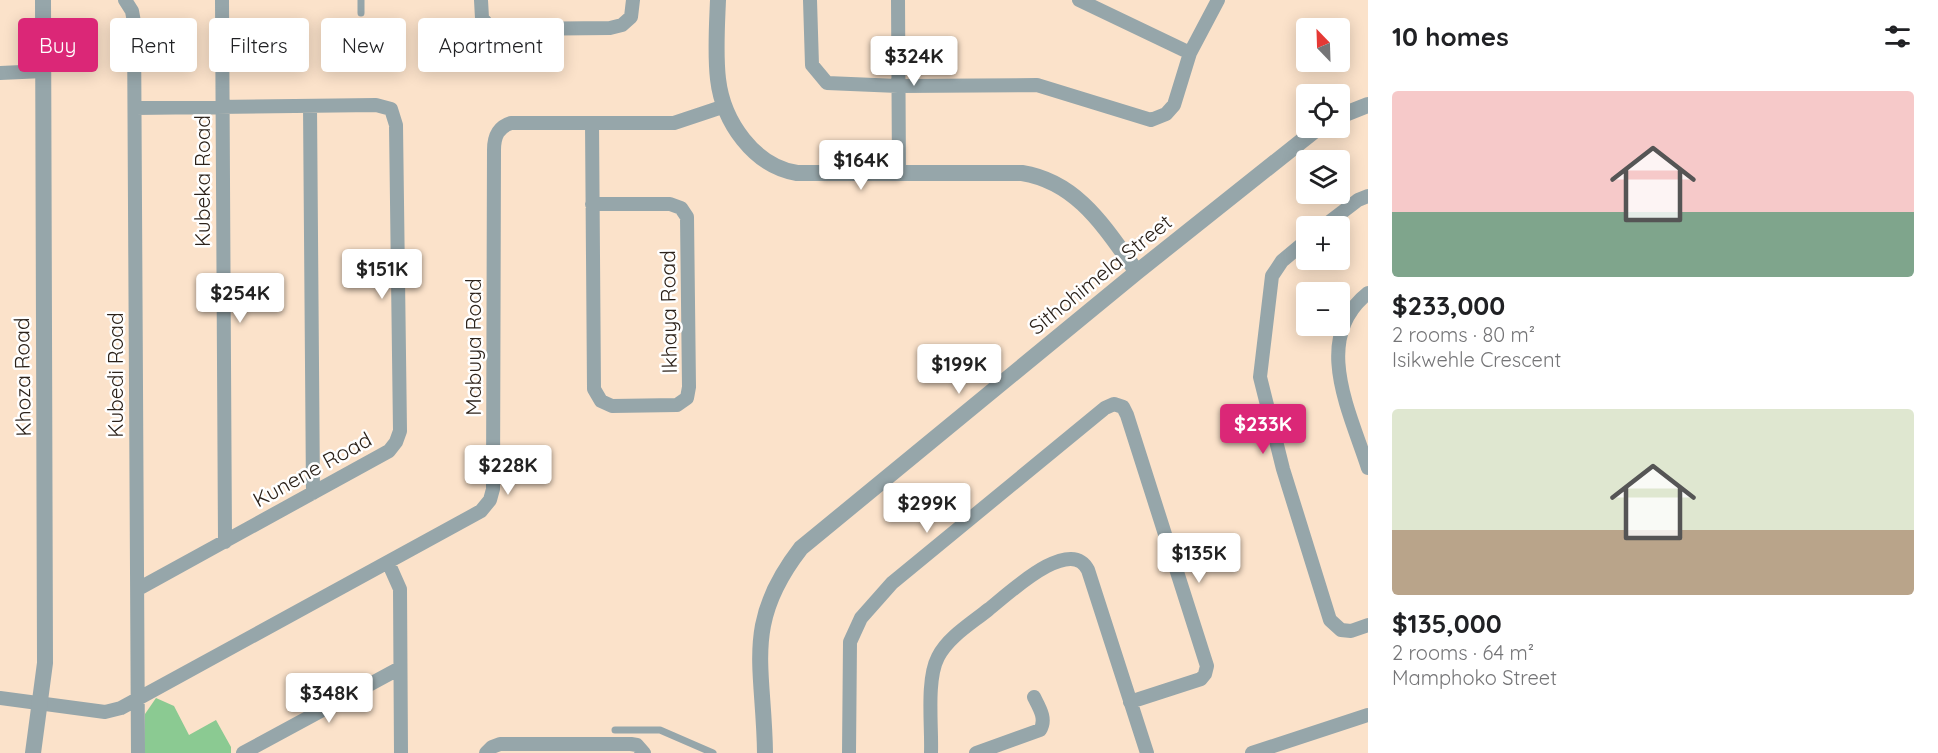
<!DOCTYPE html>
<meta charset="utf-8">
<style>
body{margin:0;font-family:Quicksand,sans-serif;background:#f2f2f2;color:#202124;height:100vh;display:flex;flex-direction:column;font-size:22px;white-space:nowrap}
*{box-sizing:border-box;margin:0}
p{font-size:20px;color:#757577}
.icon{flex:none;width:33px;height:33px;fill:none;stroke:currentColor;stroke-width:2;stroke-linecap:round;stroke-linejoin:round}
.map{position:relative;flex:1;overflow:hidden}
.panel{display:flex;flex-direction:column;background:#fff;width:570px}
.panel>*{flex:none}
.banner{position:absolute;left:18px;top:18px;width:570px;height:54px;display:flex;gap:12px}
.needle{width:39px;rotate:337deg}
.controls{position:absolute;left:1296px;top:18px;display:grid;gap:12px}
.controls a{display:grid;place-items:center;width:54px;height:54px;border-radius:6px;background:#fff;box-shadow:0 3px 15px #0003;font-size:30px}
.price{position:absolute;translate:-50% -51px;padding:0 14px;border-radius:6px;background:#fff;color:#222;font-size:20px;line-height:39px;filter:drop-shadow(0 2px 3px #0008)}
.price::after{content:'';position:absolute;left:50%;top:36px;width:18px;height:14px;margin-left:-9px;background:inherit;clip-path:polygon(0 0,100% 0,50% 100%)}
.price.active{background:#db2777;color:#fff}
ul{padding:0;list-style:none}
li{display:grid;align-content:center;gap:12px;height:318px;padding:0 24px}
li span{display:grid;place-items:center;height:186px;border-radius:6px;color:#555}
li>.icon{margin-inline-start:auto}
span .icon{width:108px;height:108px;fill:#fffc;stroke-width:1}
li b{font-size:26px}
h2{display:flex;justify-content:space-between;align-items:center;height:72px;padding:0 24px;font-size:26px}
.pill{padding:0 21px;border-radius:6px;background:#fff;box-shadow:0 3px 15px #0003;font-size:21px;line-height:54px}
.pill.active{background:#db2777;color:#fff}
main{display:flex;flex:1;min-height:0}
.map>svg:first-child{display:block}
.green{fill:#8bca92}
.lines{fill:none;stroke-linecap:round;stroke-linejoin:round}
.service{stroke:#96a6aa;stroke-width:7}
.minor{stroke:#96a6aa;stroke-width:14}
.tertiary{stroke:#96a6aa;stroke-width:16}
.labels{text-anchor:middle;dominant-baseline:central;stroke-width:5;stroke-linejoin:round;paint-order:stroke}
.street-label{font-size:21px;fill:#2c221a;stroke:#fff}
</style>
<main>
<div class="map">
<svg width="1368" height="753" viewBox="0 0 1368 753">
<rect width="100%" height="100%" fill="#fbe2ca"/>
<path class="green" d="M156,698L174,706L189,735L216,720L231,747V753H144L145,714Z"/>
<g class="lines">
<path class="service" d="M361,0V13
M615,730H660L713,753"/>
<path class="minor" d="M125,0L132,11L134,22L138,753
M222,0L225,542
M481,0L482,18L489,26L501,29L610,28L622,25L631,17L633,0
M810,0L812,65L827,83L898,86L1037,85L1151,120L1166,114L1174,105L1190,53L1218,0
M898,0L899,174
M1079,0L1190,53
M0,73L44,71
M310,106L313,493
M135,108L376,105L391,109L396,125L400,431L396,442L389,451L138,589
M592,204H670L681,208L687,217L689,387L687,398L677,405L612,406L601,401L594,389L592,123
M1324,226L1358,200L1368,196
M1306,241L1282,261L1272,276L1260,377L1283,469L1330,620L1341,630L1351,631L1368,625
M1368,293C1311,338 1350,412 1368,468
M388,562L400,589L401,753
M0,698L105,712L121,708L481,511L490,500L493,489L494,150C494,137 498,127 511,123H674L725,106
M243,753L400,668
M486,753L492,747L500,744H631L637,745L644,753
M849,753L850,642L861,618L892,583L1105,408L1114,404L1123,407L1127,415L1207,666L1205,674L1201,679L1130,702
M931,753C932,726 926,680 938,657C948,637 972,623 989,609C1006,596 1070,534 1088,570L1147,753
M976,753L1040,730C1047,719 1039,707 1034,697
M1252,753L1368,715"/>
<path class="tertiary" d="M718,0C717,26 715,53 718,79C723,122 754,166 797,173H1022C1078,182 1105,228 1137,272
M1340,116L1368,105
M33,753L45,663L43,0
M765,753C764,666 742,624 801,548L1137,272L1318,128"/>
</g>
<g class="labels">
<g class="street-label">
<text transform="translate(202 181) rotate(-90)">Kubeka Road</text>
<text transform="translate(1100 274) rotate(-39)">Sithohimela Street</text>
<text transform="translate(668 312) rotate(-91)">Ikhaya Road</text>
<text transform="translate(473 347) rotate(-90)">Mabuya Road</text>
<text transform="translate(115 375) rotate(-90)">Kubedi Road</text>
<text transform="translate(22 377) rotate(-91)">Khoza Road</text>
<text transform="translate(312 469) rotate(-29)">Kunene Road</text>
</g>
</g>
</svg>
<div class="controls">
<a><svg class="needle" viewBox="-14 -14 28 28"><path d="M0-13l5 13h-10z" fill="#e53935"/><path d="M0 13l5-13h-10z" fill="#757577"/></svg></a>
<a><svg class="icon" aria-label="locate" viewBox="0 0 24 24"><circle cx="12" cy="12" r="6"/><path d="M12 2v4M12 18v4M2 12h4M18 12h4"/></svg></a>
<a><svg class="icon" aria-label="layers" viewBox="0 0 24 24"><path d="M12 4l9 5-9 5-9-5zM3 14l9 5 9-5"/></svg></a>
<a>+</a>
<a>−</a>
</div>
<b class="price" style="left:914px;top:87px">$324K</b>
<b class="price" style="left:861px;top:191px">$164K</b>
<b class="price" style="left:382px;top:300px">$151K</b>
<b class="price" style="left:240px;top:324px">$254K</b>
<b class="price" style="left:959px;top:395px">$199K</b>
<b class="price active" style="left:1263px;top:455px">$233K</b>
<b class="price" style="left:508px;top:496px">$228K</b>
<b class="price" style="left:927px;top:534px">$299K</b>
<b class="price" style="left:1199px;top:584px">$135K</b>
<b class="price" style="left:329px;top:724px">$348K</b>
<div class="banner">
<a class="pill active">Buy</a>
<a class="pill">Rent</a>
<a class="pill">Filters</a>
<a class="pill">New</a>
<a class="pill">Apartment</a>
</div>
</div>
<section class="panel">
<h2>10 homes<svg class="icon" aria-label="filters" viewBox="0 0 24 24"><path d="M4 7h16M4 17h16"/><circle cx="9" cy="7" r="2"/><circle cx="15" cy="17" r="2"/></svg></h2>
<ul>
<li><span style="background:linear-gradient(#f6c9c9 65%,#7fa58c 0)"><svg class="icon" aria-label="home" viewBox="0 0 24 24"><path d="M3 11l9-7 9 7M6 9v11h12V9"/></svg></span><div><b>$233,000</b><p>2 rooms · 80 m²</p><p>Isikwehle Crescent</p></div></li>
<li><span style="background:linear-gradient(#dfe7d0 65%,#b9a48a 0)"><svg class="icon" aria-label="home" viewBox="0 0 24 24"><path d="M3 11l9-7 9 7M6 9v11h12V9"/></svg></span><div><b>$135,000</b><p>2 rooms · 64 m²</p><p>Mamphoko Street</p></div></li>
</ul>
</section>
</main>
